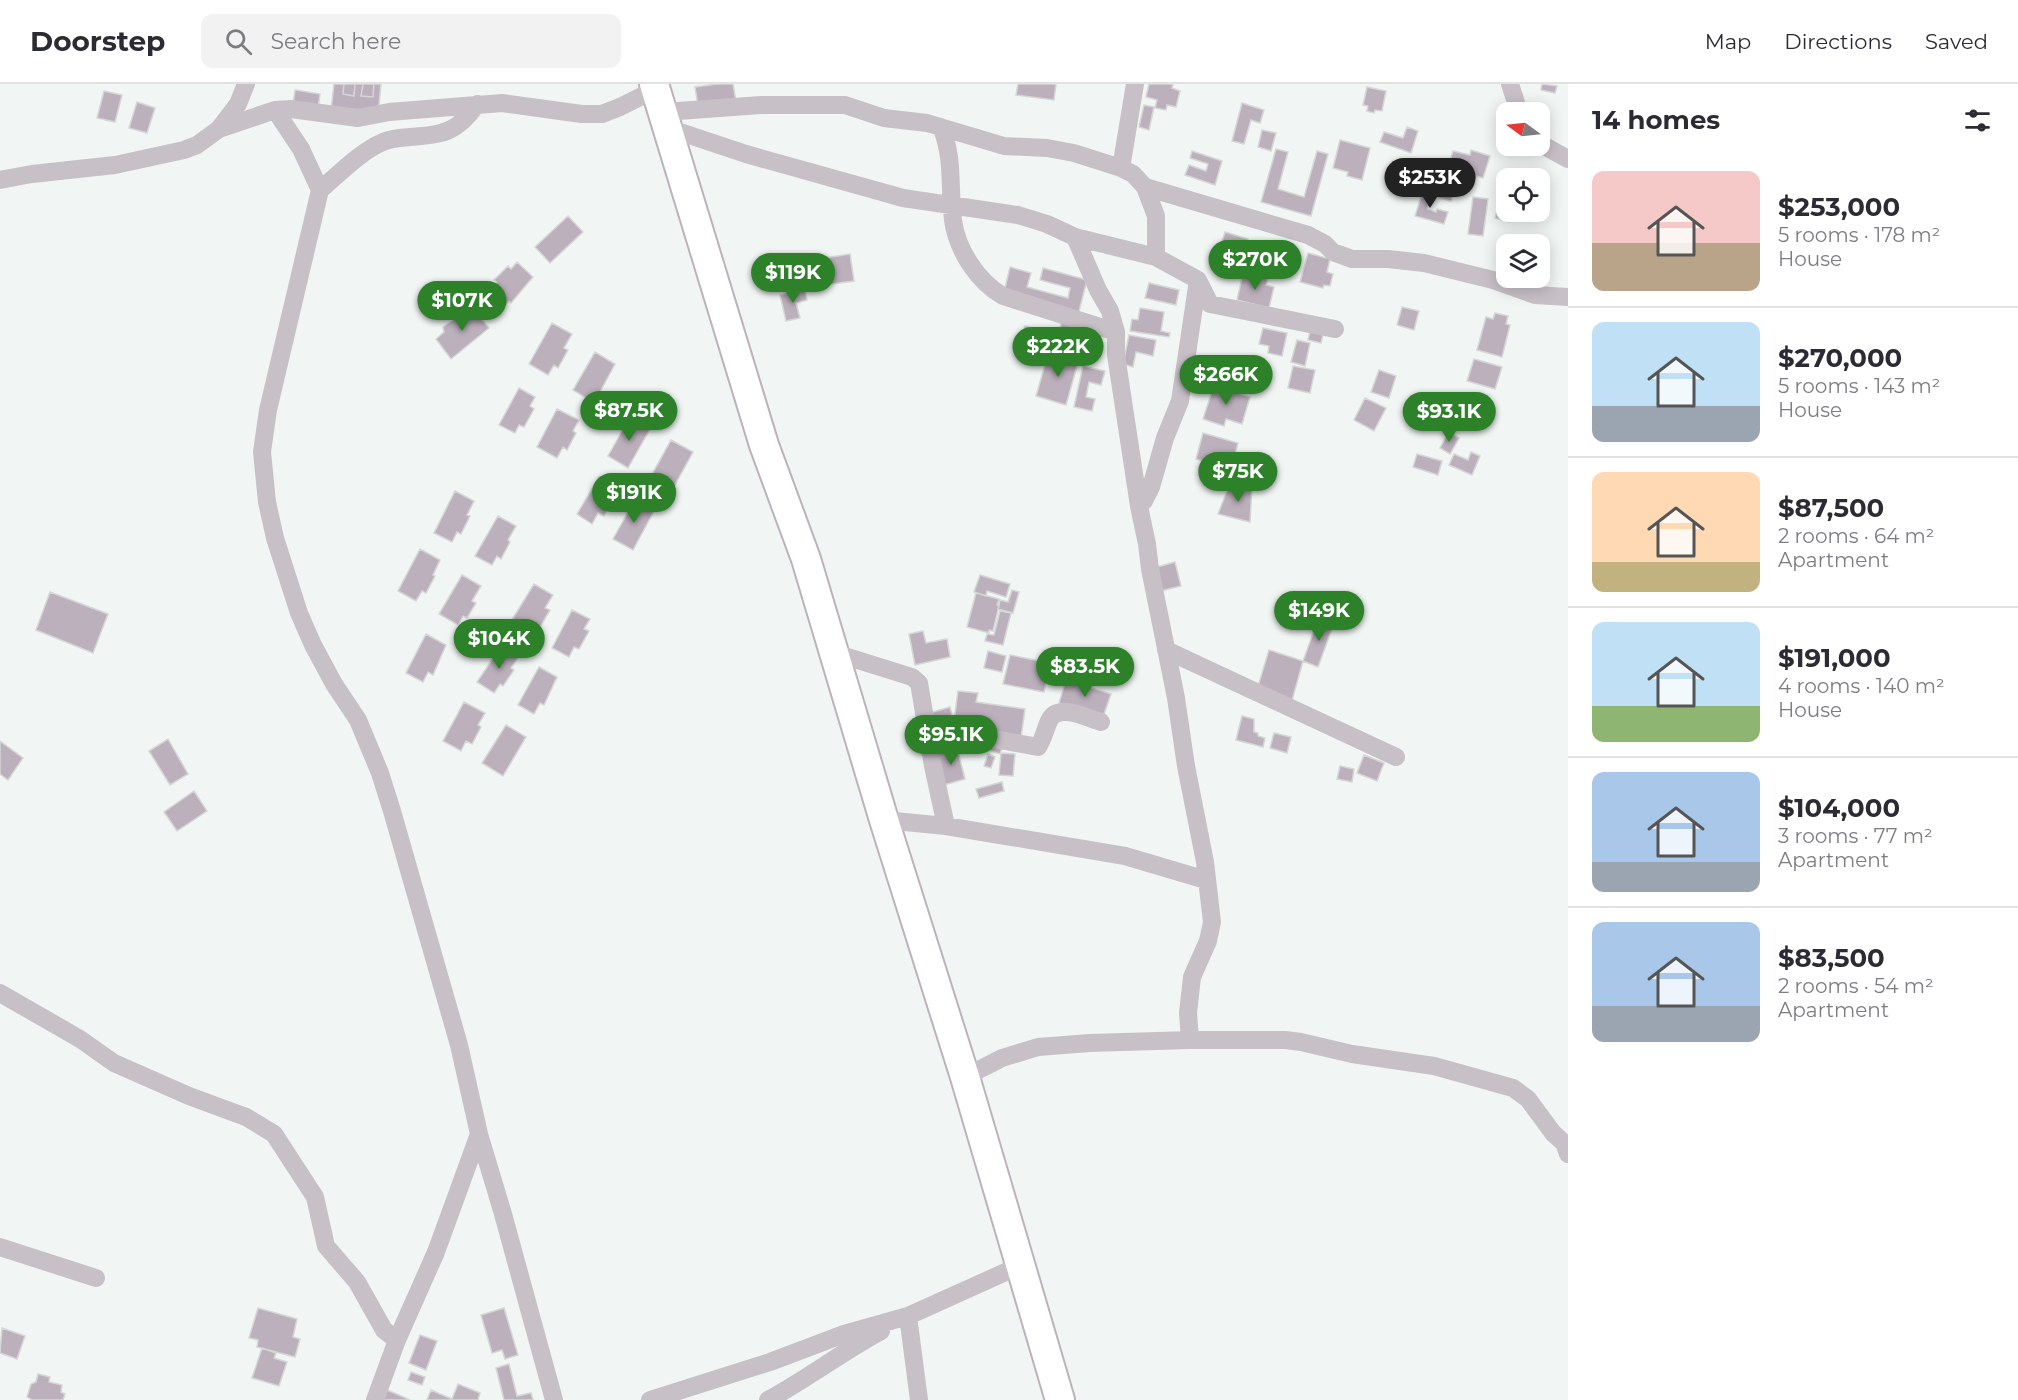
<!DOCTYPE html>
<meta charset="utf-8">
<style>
body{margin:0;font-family:Montserrat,sans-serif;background:#f2f2f3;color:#2b2b33;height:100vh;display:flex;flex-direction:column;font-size:22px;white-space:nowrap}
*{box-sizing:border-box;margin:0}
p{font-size:20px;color:#7c7c81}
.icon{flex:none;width:33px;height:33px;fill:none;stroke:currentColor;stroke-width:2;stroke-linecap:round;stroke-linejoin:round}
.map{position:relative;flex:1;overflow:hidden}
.drawer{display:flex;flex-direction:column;background:#fff;width:450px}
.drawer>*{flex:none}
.needle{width:39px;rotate:285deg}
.tools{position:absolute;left:1496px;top:18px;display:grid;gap:12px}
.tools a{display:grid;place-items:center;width:54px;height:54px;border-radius:12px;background:#fff;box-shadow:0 3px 15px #0003;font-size:30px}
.price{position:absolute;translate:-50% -51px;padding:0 14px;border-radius:21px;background:#2c8129;color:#fff;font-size:20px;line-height:39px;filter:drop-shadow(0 2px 3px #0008)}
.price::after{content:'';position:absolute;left:50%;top:36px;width:18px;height:14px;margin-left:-9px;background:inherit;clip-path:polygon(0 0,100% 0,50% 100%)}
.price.active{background:#222;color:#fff}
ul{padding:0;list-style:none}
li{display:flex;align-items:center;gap:18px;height:150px;padding:0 24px}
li+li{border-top:2px solid #e1e1e2}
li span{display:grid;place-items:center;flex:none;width:168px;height:120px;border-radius:12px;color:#555}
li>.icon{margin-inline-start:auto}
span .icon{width:72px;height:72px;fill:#fffc;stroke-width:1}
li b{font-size:26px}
h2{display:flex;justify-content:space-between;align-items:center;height:72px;padding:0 24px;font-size:26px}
header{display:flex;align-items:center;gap:36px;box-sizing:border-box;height:84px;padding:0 30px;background:#fff;border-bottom:2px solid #e1e1e2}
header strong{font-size:28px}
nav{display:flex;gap:33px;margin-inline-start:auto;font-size:21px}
.search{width:420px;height:54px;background:#f2f2f3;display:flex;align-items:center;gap:15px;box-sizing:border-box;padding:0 21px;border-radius:12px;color:#7c7c81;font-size:22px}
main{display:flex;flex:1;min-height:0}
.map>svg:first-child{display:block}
.building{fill:#bcb0bc;stroke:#d4d7d6;stroke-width:1.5}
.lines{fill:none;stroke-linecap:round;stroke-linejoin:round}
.primary-casing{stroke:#bcb3ba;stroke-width:32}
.street{stroke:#c8c0c7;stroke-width:18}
.primary{stroke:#fff;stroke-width:28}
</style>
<header>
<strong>Doorstep</strong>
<div class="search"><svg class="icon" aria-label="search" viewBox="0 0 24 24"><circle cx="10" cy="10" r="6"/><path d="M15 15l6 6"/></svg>Search here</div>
<nav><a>Map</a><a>Directions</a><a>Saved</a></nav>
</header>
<main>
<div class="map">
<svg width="1568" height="1316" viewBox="0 0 1568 1316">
<rect width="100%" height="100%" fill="#f1f6f4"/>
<path class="building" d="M334,0H344L343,10L354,12L355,0H363L361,12L373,13L374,0H381L378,31L331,26Z
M344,0H355L354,12L343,10Z
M363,0H374L373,13L361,12Z
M717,0H733L736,17L698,22L695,3Z
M1018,0H1056L1054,16L1016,11Z
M1149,0H1173L1172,4L1180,7L1176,23L1167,21L1166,26L1155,24L1157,16L1146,13Z
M1542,0L1557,2L1555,9L1541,6Z
M1367,3L1386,7L1382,27L1375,26L1374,29L1367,27L1368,22L1363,21Z
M295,6L320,10L318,24L293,21Z
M104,7L122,11L115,38L97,34Z
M137,18L155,24L147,49L129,44Z
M1242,19L1264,26L1260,39L1251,36L1244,60L1232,57Z
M1144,21L1154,23L1149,46L1139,43Z
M1407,43L1418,47L1411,69L1380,58L1384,48L1403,54Z
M1262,46L1276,49L1271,67L1258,63Z
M1340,56L1370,64L1362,96L1347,92L1348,88L1333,84Z
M1276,65L1288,68L1278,105L1304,113L1317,67L1328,70L1311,132L1261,118Z
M1471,66L1490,72L1483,94L1476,92L1475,95L1447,87L1453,67L1470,71Z
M1192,67L1222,77L1215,101L1185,91L1189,81L1206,87L1208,80L1190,74Z
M1437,90L1458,96L1451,117L1439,114L1442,104L1434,101Z
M1424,103L1433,106L1427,125L1436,128L1437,125L1448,128L1444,140L1415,132Z
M1473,113L1488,115L1483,152L1468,150Z
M1500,114L1506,115V128H1529L1528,134L1511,130L1509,138L1495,134Z
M568,132L583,148L550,179L535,163Z
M1225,148L1248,155L1244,169L1240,168L1238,173L1219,167Z
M1308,169L1330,175L1327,188L1333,190L1330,202L1324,201L1323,204L1300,198Z
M850,170L854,197L809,203L806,177Z
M517,178L533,193L511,219L509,217L502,224L486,208L497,198L494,196L508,182L511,185Z
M1010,183L1031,189L1027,203L1068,214L1070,204L1040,196L1043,184L1087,196L1078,231L1003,212Z
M1243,189L1268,195L1266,201L1274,203L1269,224L1237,216Z
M1149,199L1179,206L1176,221L1145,214Z
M805,205L807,216L796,219L800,234L786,237L780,211Z
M472,223L489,244L451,275L436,255L444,248L443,243Z
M1402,223L1419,227L1414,246L1397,241Z
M1140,224L1164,228L1161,247L1170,249L1169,253L1130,247L1132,235L1138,236Z
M1495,229L1508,232L1506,240L1510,241L1502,273L1477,266L1486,233L1493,235Z
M1064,232L1082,235L1068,269L1053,263Z
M552,239L572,250L564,264L568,266L558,284L554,281L548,291L529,280Z
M1025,242L1047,249L1043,262L1020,255Z
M1263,244L1287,249L1282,272L1268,269L1269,262L1259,260Z
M1310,247L1323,251L1321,259L1308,256Z
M1129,251L1156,256L1153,272L1136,268L1133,283L1123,280Z
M1297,256L1310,259L1305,282L1291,278Z
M1049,267L1079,275L1066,321L1036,312Z
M595,268L615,280L594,319L573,306Z
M1474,275L1502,283L1495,305L1467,297Z
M1083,282L1105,287L1101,301L1089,298L1086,313L1095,315L1092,327L1074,323Z
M1254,282L1268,285L1266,294L1253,292Z
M1293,282L1315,286L1310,309L1288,304Z
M1379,286L1396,292L1389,314L1371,308Z
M1214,301L1250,313L1242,340L1226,335L1224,342L1203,335Z
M519,304L535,313L530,322L534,325L524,343L519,341L515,349L499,341Z
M1365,314L1386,324L1374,347L1354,336Z
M557,325L579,336L573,347L576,349L567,366L563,363L557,374L537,363Z
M630,333L650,345L628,384L608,372Z
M1449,348L1459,354L1450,370L1440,364Z
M1203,349L1238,359L1231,385L1196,375Z
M671,356L693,368L671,408L649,396Z
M1471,368L1480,372L1472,391L1449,381L1454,370L1468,376Z
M1417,370L1442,377L1438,391L1413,383Z
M599,393L616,403L610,412L614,415L604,432L598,429L592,440L577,430Z
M1229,402H1252L1250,438L1218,430Z
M455,407L474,417L467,431L470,432L461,450L457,448L452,458L434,449Z
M636,414L655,425L633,466L613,455Z
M498,432L516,442L508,456L510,458L501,475L497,472L492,481L475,472Z
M420,465L440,476L433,491L435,492L426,509L422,507L416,517L398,507Z
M1175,478L1181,502L1156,508L1150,485Z
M462,491L481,502L472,517L476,519L467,534L463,532L458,541L439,530Z
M980,491L1010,500L1006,513L987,507L986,512L974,508Z
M534,500L553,511L545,524L550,526L539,545L534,542L529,550L510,539Z
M1012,506L1019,508L1013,529L998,525L1000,516L1008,518Z
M50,508L108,530L93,569L36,546Z
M976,509L999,515L997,521L999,522L993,547L989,546V549L967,543Z
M572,526L590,535L584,545L589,547L579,565L574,563L569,573L552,564Z
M1000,527L1011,529L1003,561L985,557L987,550L994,551Z
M1319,533L1334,539L1318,583L1303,577Z
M923,547L926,559L947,555L950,573L915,581L909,550Z
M426,550L446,561L433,591L428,588L423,598L406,589Z
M502,561L519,572L511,584L514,586L503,602L500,600L494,609L477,598Z
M1054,564L1067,568L1064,579L1051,574Z
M1091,564L1117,571L1110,594L1085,587Z
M1069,565L1088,571L1083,584L1065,579Z
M1269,566L1303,577L1291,620L1256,609Z
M988,567L1006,572L1002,588L984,584Z
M1010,571L1050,579L1044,608L1003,600Z
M539,583L557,593L544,621L540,619L534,630L518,621Z
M1066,596L1111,610L1103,633L1059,619Z
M958,607L978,609L976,618L1025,625L1021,654L953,645Z
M464,618L485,629L478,641L481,643L472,660L466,657L461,667L443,657Z
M950,623L958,655L934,661L926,630Z
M1242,632L1254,635V648L1258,649V652L1265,654L1263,663L1236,656Z
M506,641L526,653L503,692L482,679Z
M1274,649L1291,653L1287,669L1270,664Z
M168,655L188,690L170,701L149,667Z
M0,657L23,674L8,696L0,690Z
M1004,658L1000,670L979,663Z
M957,664L965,695L944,701L936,670Z
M1001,669L1015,670L1013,692L999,691Z
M988,670L995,673L991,684L984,682Z
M1364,671L1384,679L1377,697L1357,689Z
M1340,682L1354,685L1352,698L1337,695Z
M1002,698L1004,707L979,714L976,705Z
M194,707L207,727L177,747L164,728Z
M258,1224L297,1235L293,1253L300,1255L295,1273L257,1263L258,1256L249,1254Z
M504,1224L518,1271L505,1275L502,1266L492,1269L481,1231Z
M2,1244L25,1252L17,1275L0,1269Z
M420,1251L437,1257L426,1286L409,1279Z
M262,1264L276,1269L274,1274L287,1278L279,1302L252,1294Z
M509,1280L517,1312L531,1309L533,1316H504L496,1284Z
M411,1288L425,1293L422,1301L408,1296Z
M38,1290L50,1293L49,1298L62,1301L61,1308L65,1310L63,1316H32L27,1313L31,1300L36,1298Z
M458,1300L480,1309L478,1316H427L431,1306L452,1315Z
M385,1305L410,1316H380Z"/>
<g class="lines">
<defs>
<path id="primary" d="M654,0L764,361L806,475L884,736L965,993L1060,1316"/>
</defs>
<use href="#primary" class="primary-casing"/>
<path class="street" d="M1510,0L1519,28
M477,20C458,48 443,51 410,53C401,54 392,54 383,58C361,67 338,91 320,106L268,326L262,368L267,418L275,454L299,529L313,561L334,600L358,636L380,689L392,727L459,961L479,1050L503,1130L554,1316
M275,26L301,65L320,106
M664,28L761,21H845L884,34L927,39L1004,62L1047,64L1074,69L1121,84L1133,90L1145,103L1308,151L1325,160L1333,168L1352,175H1388L1424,179L1493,196L1535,211L1568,213
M941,43C954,73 949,104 953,136C957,166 978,198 1003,212L1116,248
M668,44L746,70L903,114L1018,131L1047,140L1075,153L1156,173L1198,196L1210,220L1335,245
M219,45L238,20L246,0
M1539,59L1568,75
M1121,84L1135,0
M0,96L32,90L115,81L184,66L197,61L219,45L275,26L291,25L358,34L389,28L502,19L582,30H602L620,23L656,5
M1145,103L1156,132V173
M1075,153L1098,206L1110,227L1116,248V271L1139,422L1147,460L1150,485L1176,614L1186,682L1205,778L1212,838L1208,857L1192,893L1188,929L1190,956
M1139,422L1144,417L1151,403L1165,354L1180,317L1198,196
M1166,566L1396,673
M835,569L912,593L919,599L933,682L946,742
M930,668L975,656L989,654L1038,663C1043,656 1045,646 1049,637C1057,618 1087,634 1101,638
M884,736L946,742L1125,772L1206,796
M0,909L80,955L114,979L189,1012L246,1033L274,1050L315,1113L326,1162L357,1198L384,1246L397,1256
M965,993L1002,974L1038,963L1090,959L1190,956H1285L1301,958L1352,970L1434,982L1513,1004L1528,1015L1553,1049L1564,1059L1568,1070
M0,1163L96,1194
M908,1232L919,1316
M375,1316L397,1256L436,1168L479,1050
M650,1316L770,1278L844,1250L908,1232L1019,1182
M768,1316C807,1295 842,1268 881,1247"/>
<use href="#primary" class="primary"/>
</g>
</svg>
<div class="tools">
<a><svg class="needle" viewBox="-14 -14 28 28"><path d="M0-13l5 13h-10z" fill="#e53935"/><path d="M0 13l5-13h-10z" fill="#7c7c81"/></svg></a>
<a><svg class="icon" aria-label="locate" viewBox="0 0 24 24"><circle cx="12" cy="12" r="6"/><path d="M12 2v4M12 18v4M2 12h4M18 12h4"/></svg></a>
<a><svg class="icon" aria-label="layers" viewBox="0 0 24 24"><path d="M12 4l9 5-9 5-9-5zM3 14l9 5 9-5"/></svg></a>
</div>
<b class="price active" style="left:1430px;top:125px">$253K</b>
<b class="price" style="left:1255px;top:207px">$270K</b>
<b class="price" style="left:793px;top:220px">$119K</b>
<b class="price" style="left:462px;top:248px">$107K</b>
<b class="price" style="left:1058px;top:294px">$222K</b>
<b class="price" style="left:1226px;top:322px">$266K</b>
<b class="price" style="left:629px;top:358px">$87.5K</b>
<b class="price" style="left:1449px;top:359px">$93.1K</b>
<b class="price" style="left:1238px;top:419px">$75K</b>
<b class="price" style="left:634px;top:440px">$191K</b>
<b class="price" style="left:1319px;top:558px">$149K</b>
<b class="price" style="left:499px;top:586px">$104K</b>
<b class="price" style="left:1085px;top:614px">$83.5K</b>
<b class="price" style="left:951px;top:682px">$95.1K</b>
</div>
<section class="drawer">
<h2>14 homes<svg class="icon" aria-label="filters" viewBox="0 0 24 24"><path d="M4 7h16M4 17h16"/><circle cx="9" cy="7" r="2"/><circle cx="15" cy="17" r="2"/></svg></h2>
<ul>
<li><span style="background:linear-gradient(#f6c9c9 60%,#b9a48a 0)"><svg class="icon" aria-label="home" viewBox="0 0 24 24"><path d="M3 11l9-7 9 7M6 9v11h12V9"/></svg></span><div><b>$253,000</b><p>5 rooms · 178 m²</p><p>House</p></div></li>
<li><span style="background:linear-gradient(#bfe0f5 70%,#9aa5b1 0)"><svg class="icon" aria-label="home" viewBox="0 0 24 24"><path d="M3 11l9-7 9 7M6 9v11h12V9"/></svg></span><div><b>$270,000</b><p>5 rooms · 143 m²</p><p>House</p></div></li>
<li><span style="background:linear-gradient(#ffd9b3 75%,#c2b280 0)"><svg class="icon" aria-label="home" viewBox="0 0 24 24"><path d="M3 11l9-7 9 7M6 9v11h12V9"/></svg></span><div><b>$87,500</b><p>2 rooms · 64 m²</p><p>Apartment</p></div></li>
<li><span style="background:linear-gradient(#bfe0f5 70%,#8fb573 0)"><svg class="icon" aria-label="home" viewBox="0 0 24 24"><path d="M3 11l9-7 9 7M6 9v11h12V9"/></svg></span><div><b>$191,000</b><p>4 rooms · 140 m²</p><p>House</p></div></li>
<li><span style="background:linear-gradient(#a9c7e8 75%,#9aa5b1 0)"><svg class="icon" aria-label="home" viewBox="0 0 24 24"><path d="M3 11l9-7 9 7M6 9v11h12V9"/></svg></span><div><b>$104,000</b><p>3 rooms · 77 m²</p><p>Apartment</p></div></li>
<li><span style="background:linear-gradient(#a9c7e8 70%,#9aa5b1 0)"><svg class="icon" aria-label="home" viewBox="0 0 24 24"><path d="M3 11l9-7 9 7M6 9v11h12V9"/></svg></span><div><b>$83,500</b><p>2 rooms · 54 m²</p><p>Apartment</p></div></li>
</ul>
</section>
</main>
